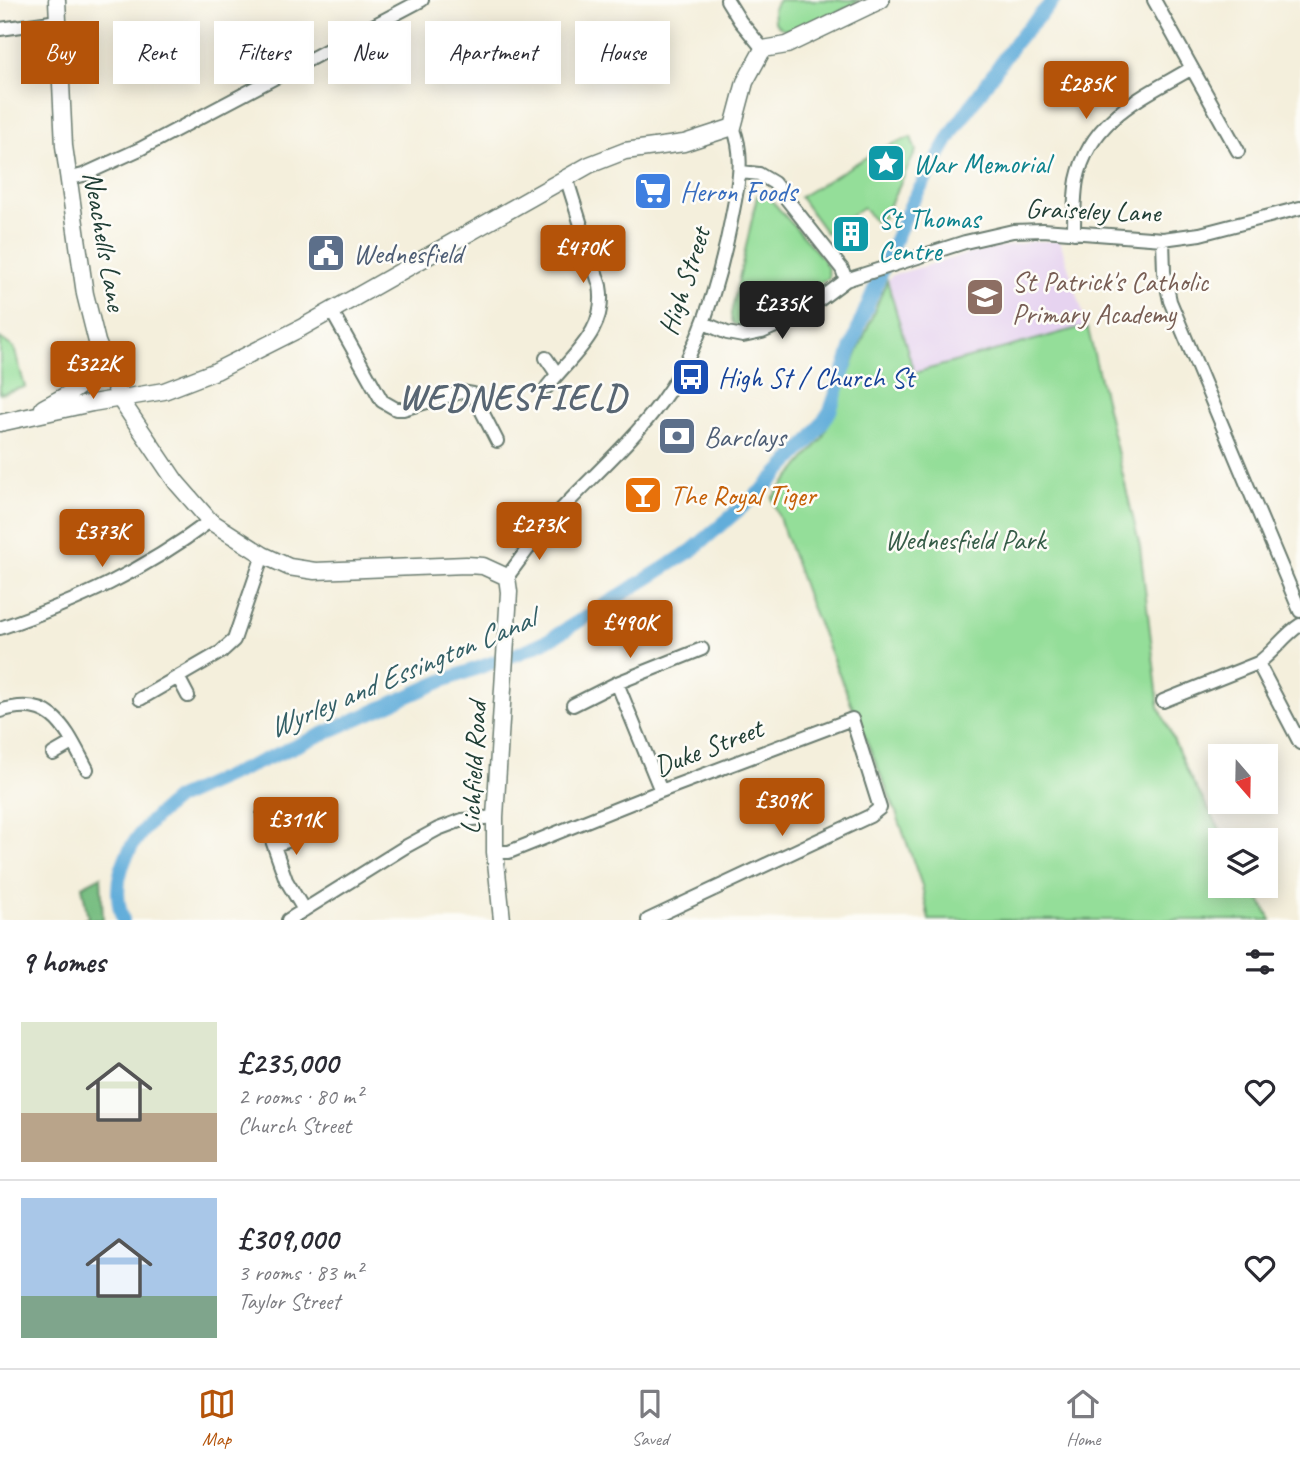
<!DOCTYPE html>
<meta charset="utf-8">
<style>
body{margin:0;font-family:Caveat,sans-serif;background:#f2f2f3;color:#2b2b33;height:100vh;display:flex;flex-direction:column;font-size:26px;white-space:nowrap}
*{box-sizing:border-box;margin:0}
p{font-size:23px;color:#7c7c81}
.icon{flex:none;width:38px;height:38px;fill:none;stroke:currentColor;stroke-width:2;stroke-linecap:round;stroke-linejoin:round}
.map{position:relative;height:920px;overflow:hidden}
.sheet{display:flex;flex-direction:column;background:#fff;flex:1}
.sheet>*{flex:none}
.banner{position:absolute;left:21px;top:21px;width:700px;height:63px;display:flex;gap:14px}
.needle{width:46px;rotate:160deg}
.fabs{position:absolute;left:1208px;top:744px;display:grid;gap:14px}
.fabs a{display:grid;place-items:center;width:70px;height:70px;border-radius:0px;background:#fff;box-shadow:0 4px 18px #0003;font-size:35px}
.price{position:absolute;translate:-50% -60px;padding:0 16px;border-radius:7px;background:#b45309;color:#fff;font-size:23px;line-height:46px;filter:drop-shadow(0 2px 4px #0008)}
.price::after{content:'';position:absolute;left:50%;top:42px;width:21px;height:16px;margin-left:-10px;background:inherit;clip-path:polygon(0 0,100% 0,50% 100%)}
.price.on{background:#222;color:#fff}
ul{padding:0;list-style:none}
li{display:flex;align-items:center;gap:21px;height:175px;padding:0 21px}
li+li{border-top:2px solid #e1e1e2}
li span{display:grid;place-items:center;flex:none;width:196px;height:140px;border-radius:0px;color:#555}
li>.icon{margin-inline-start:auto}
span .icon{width:84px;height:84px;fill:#fffc;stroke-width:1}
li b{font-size:30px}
h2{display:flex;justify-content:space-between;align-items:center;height:84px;padding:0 21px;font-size:30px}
.chip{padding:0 24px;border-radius:0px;background:#fff;box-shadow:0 4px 18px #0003;font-size:24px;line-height:63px}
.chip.on{background:#b45309;color:#fff}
.dock{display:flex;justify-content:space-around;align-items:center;height:98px;border-top:2px solid #e1e1e2;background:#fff;font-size:19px;color:#7c7c81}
.dock a{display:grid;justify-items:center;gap:4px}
.dock .on{color:#b45309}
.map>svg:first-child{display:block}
.built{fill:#e6d3f0}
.green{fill:#94de99;stroke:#5a8e66;stroke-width:2}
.forest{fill:#77bd81;stroke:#4b7d5a;stroke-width:2}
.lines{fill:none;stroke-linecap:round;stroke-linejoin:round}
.canal{stroke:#62adda;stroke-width:14}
.minor-casing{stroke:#6a7b6f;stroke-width:16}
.tertiary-casing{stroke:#6a7b6f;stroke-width:19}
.minor{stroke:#fff;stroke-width:12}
.tertiary{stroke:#fff;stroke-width:16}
.labels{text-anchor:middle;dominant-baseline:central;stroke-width:5;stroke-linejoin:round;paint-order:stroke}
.culture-label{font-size:28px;fill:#0d838f;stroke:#fdfcf7;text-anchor:start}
.shop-label{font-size:28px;fill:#366cbe;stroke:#fdfcf7;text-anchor:start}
.street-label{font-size:28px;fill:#1f3d34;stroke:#fdfcf7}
.service-label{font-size:28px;fill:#4e5e75;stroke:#fdfcf7;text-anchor:start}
.education-label{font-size:28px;fill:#785e54;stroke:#fdfcf7;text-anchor:start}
.transit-label{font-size:28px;fill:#164399;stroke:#fdfcf7;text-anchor:start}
.food-label{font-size:28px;fill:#c56008;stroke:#fdfcf7;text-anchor:start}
.park-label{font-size:28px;fill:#365d48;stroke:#fdfcf7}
.water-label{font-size:30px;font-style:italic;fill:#335f66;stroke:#fdfcf7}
.district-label{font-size:35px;font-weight:bold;letter-spacing:2px;fill:#586673;stroke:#fdfcf7}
</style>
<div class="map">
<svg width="1300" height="920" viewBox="0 0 1300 920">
<rect width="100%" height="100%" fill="#fdfcf7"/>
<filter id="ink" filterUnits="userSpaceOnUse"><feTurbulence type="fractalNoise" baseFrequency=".0143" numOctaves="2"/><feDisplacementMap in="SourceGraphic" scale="14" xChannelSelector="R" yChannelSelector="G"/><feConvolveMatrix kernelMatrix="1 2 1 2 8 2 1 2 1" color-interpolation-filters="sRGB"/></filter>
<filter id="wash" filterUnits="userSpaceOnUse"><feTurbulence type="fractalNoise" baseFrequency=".00686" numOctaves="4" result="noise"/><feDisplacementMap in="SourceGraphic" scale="28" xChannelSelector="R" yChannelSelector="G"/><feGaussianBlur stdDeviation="1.57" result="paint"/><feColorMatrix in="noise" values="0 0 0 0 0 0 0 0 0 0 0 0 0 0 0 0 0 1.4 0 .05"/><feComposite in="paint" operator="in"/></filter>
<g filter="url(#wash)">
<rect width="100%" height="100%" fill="#f4efdc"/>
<path class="built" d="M1033,241H1060L1088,329L1078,328L913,373L887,280L893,275L971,253Z"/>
<path class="green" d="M779,0H860C842,10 788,46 774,21L773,9Z
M911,137L916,151L884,217L875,222L863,207L826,233L800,197L880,149Z
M765,193L823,259L828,269L829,278L739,327L733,323L731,315L757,196Z
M887,280L914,373L1078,328L1088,329L1140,547L1159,707L1189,775L1226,840H1220V886H1252L1271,920H929L922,886L896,812L810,604L772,498L822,439Z
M0,338L14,348L25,387L0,394Z"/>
<path class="forest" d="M101,876L103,920H83L88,918L82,886Z"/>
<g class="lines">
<path class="canal" d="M123,920C105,869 139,828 176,799L442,681L522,652L552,638L691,551L763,489L812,438L830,411L860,323L895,240L912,202L954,130L1016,41L1054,0"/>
</g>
</g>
<g filter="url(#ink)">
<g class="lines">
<defs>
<path id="minor" d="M727,0L740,21L763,49
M1154,0L1238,151
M0,29L58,21
M741,172L759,174L774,183L842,269L846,280
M68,179L83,175L140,149L422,0
M1074,233C1074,216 1074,197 1077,180C1090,118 1143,97 1192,68
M1163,239L1164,272L1170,301L1300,611
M331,310L382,401L396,409H403L461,392L473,394L497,441
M704,323L727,333L743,336L762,332L798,316L846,280L965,242L1013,231L1043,230L1163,239L1200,234L1300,208
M546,358L557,374
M547,387C572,355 608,330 600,286L566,177
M507,577C520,560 532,542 546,526C583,484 627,448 661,402C699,352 719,282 731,221C737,189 746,158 733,127
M0,628C79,601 143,571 210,521
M1258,663L1300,743
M178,677L188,696
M617,683L661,791
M140,699L221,652L234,640L263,555
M1163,701L1258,663C1274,652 1284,635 1300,625
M573,705L617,683L702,649
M0,711C53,694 66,730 87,769
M53,754L72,743
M263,815L286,880L304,910
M274,845L294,839
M495,852H509L661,791L852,719L880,808L870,816L648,920
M288,920L405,847L438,829L462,820L495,817"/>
<path id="tertiary" d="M57,0L64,146L85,294L97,342L120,399L176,482L210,521L263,555L289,567L315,571L466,565L483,566L507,577L509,592L495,817V852L502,920
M43,408C73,391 95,385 97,345
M0,423L92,403L164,391L216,371L301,328L589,165L625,151L684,143L733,127L745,82L763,49L787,45L881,0"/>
</defs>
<use href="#minor" class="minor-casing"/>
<use href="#tertiary" class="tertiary-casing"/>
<use href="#minor" class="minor"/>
<use href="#tertiary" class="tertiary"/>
</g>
</g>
<defs>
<symbol id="sight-square" viewBox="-11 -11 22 22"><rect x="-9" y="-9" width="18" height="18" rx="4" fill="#0f9aa8" stroke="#fdfcf7"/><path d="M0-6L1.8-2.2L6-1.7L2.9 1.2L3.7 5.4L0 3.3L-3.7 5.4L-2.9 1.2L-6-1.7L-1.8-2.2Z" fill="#fff"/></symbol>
<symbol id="supermarket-square" viewBox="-11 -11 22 22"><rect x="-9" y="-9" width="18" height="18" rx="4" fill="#3f7fe0" stroke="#fdfcf7"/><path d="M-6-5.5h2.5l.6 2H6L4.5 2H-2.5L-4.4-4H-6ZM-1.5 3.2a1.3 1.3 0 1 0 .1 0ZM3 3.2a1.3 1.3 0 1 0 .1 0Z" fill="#fff"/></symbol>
<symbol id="building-square" viewBox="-11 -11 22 22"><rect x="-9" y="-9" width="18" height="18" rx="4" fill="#0f9aa8" stroke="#fdfcf7"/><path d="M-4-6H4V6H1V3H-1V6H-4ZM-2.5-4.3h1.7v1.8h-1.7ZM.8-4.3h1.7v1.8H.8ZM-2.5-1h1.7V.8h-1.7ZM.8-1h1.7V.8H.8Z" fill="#fff"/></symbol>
<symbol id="civic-square" viewBox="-11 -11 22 22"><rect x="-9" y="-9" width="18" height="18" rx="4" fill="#5c6f8a" stroke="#fdfcf7"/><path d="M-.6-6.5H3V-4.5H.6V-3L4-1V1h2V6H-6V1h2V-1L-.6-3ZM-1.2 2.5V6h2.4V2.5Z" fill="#fff"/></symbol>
<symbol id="school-square" viewBox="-11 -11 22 22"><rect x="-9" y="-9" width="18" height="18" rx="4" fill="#8d6e63" stroke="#fdfcf7"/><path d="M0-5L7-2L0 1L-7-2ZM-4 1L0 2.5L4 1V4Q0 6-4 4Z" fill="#fff"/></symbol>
<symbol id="bus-square" viewBox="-11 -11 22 22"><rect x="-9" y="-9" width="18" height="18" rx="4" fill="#1a4fb4" stroke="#fdfcf7"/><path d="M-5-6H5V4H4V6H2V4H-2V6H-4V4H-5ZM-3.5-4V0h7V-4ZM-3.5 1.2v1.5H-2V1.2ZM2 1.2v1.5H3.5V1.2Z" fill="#fff"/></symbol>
<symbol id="bank-square" viewBox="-11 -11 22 22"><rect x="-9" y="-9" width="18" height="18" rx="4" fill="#5c6f8a" stroke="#fdfcf7"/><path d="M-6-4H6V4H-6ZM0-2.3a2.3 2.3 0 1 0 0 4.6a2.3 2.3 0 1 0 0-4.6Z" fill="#fff"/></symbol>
<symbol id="bar-square" viewBox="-11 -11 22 22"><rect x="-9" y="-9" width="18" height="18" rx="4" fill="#e8710a" stroke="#fdfcf7"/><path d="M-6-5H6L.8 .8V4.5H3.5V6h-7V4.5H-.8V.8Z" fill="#fff"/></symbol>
</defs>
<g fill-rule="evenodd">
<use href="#sight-square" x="864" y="141" width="44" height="44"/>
<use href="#supermarket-square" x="631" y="169" width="44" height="44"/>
<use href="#building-square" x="829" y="212" width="44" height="44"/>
<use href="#civic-square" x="304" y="231" width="44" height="44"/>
<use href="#school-square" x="963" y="275" width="44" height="44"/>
<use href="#bus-square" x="669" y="355" width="44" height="44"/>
<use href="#bank-square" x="655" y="414" width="44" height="44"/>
<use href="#bar-square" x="621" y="473" width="44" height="44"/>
</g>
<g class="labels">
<g class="culture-label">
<text x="913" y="163">War Memorial</text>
<text x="878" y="218">St Thomas<tspan x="878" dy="32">Centre</tspan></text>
</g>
<g class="shop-label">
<text x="680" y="191">Heron Foods</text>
</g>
<g class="street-label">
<text transform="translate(1093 210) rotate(2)">Graiseley Lane</text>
<text transform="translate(105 241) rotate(80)">Neachells Lane</text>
<text transform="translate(684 281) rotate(-72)">High Street</text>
<text transform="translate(708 747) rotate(-21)">Duke Street</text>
<text transform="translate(473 768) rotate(-87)">Lichfield Road</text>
</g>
<g class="service-label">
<text x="353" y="253">Wednesfield</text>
<text x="704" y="436">Barclays</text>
</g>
<g class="education-label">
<text x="1012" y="281">St Patrick's Catholic<tspan x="1012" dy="32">Primary Academy</tspan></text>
</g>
<g class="transit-label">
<text x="718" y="377">High St / Church St</text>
</g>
<g class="food-label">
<text x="670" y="495">The Royal Tiger</text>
</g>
<g class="park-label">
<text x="965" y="539">Wednesfield Park</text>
</g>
<g class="water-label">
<text transform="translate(401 673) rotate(-23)">Wyrley and Essington Canal</text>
</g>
<g class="district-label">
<text x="513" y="397">WEDNESFIELD</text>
</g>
</g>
</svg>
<div class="fabs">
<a><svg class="needle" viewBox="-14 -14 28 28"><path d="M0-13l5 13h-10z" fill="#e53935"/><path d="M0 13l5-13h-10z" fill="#7c7c81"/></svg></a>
<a><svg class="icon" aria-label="layers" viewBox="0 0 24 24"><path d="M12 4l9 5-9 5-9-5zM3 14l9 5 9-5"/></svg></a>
</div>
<b class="price" style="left:1086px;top:121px">£285K</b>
<b class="price" style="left:583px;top:285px">£470K</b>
<b class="price on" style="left:782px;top:341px">£235K</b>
<b class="price" style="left:93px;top:401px">£322K</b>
<b class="price" style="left:539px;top:562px">£273K</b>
<b class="price" style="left:102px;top:569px">£373K</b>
<b class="price" style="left:630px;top:660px">£490K</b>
<b class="price" style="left:782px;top:838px">£309K</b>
<b class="price" style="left:296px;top:857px">£311K</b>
<div class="banner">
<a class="chip on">Buy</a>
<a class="chip">Rent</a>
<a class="chip">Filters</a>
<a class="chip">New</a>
<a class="chip">Apartment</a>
<a class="chip">House</a>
</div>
</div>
<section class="sheet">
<h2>9 homes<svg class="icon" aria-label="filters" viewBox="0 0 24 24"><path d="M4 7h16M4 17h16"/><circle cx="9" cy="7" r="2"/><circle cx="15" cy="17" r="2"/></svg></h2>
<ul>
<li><span style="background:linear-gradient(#dfe7d0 65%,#b9a48a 0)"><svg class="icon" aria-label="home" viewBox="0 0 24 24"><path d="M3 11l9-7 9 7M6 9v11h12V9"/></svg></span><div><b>£235,000</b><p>2 rooms · 80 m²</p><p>Church Street</p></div><svg class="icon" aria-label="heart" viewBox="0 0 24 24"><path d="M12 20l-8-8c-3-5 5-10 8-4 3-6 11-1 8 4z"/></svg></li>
<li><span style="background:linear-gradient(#a9c7e8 70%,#7fa58c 0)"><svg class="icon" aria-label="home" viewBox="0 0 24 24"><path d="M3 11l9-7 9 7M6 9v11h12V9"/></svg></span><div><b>£309,000</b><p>3 rooms · 83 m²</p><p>Taylor Street</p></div><svg class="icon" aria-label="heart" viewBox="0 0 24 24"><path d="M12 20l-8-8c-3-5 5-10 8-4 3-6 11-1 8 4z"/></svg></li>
</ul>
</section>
<nav class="dock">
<a class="on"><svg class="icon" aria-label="map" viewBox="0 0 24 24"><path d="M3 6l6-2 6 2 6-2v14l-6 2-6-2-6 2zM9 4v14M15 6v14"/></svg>Map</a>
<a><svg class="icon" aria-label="saved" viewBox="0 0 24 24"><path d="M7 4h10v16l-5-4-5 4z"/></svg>Saved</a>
<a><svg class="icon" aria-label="home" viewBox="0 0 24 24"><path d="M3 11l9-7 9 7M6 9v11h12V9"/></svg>Home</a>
</nav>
